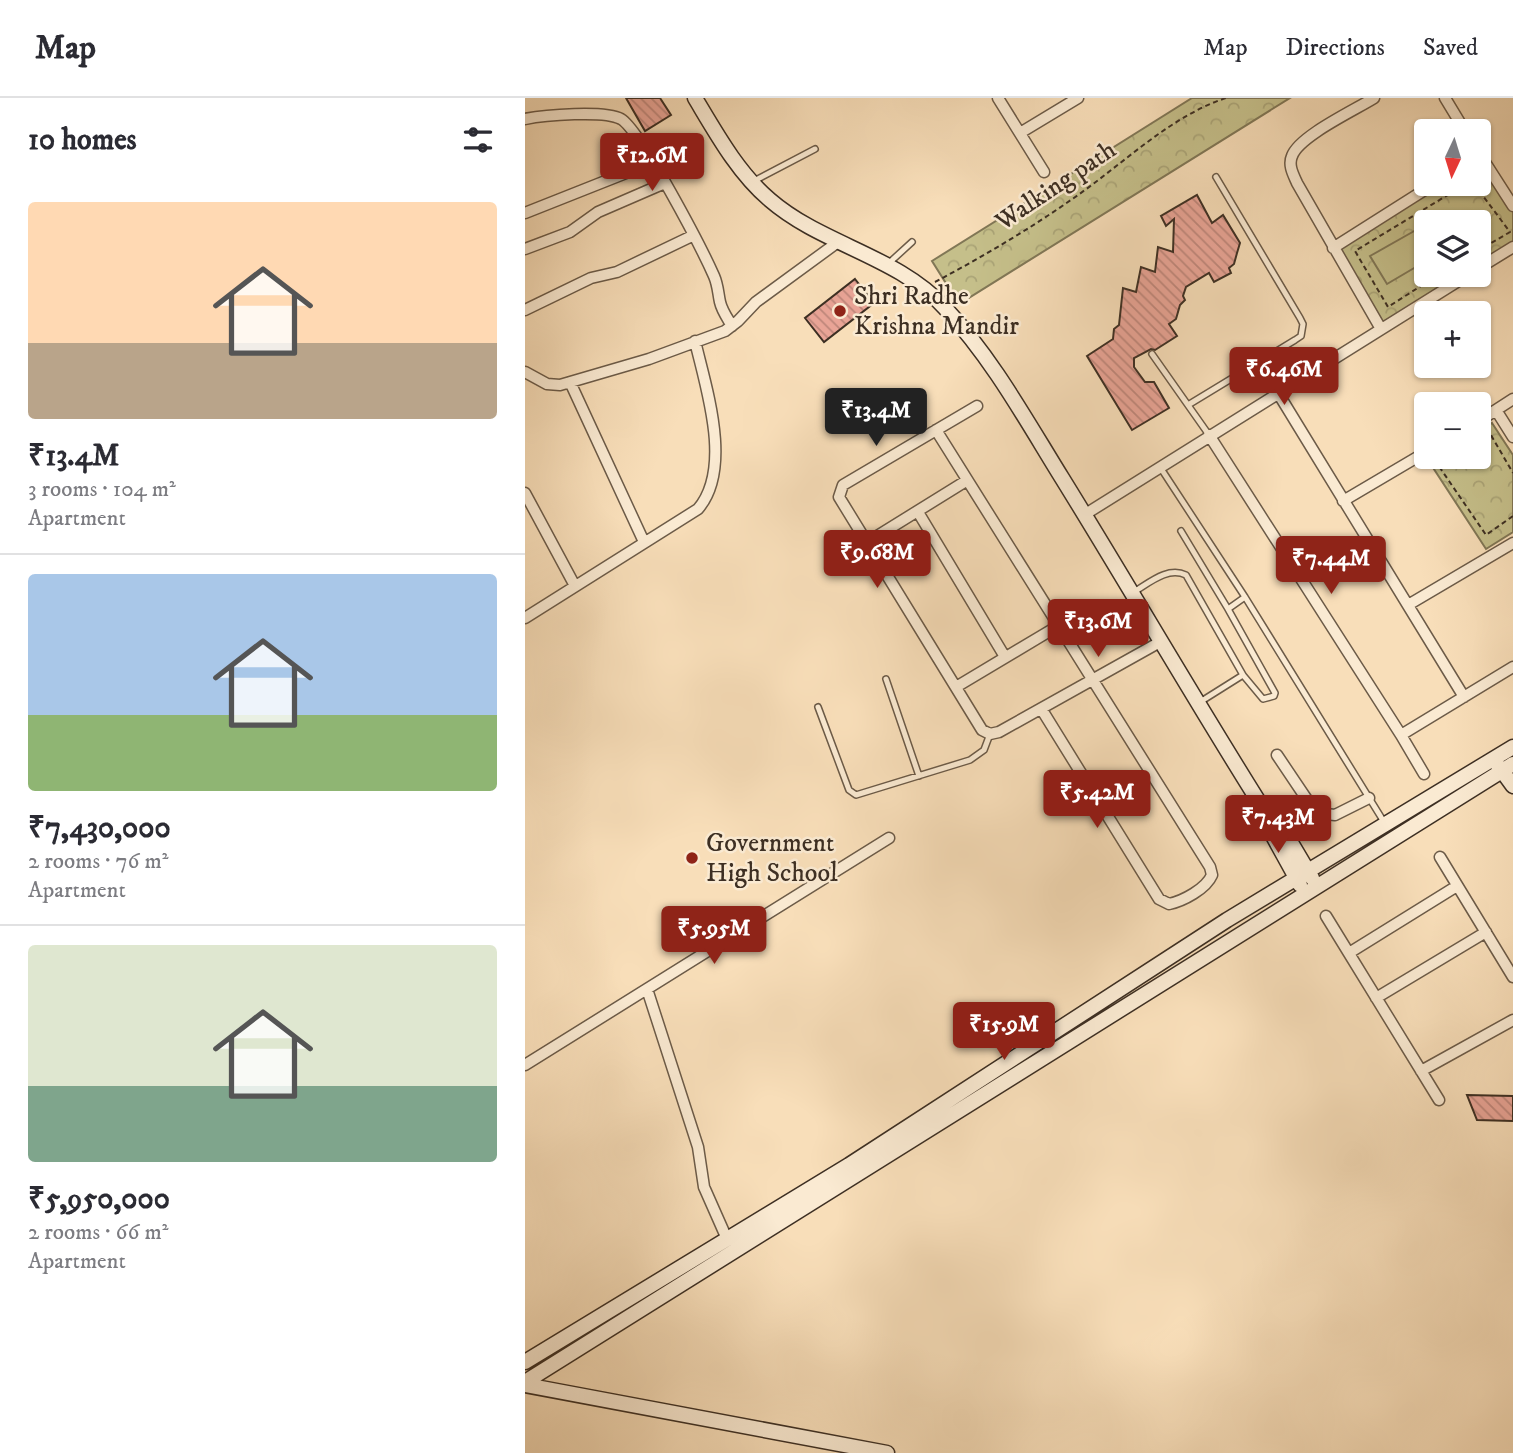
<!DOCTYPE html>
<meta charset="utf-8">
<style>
body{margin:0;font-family:"IM FELL DW Pica",serif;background:#f2f2f3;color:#2b2b33;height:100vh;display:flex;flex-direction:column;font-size:26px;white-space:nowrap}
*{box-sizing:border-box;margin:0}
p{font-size:23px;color:#7c7c81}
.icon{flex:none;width:38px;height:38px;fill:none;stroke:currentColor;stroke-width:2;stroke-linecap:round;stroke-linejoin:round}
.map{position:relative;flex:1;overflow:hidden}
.sheet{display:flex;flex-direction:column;background:#fff;width:525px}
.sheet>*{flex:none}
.needle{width:46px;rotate:184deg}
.fabs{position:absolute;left:889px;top:21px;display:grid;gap:14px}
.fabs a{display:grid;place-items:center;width:77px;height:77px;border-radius:7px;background:#fff;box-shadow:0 2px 5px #0004;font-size:35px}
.price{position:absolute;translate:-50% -60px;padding:0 16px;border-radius:7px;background:#8f2418;color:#fff;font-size:23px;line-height:46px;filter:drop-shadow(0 2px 4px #0008)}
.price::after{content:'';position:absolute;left:50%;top:42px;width:21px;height:16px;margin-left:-10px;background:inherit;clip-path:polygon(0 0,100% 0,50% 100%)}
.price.current{background:#222;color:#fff}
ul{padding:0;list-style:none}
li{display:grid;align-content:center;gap:14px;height:371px;padding:0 28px}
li+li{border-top:2px solid #e1e1e2}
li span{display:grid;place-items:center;height:217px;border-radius:7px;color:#555}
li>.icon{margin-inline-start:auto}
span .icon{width:126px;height:126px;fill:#fffc;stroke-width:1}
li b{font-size:30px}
h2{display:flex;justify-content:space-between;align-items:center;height:84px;padding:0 28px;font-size:30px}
header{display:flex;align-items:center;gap:42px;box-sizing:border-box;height:98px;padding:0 35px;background:#fff;border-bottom:2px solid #e1e1e2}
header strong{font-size:33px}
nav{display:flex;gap:38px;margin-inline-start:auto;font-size:24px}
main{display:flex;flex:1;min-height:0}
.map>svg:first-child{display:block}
.park{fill:url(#park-crowns);stroke:#817756;stroke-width:2}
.pitch{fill:#c5bf8a;stroke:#817756;stroke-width:2}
.building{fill:url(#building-back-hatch);stroke:#3d2f23;stroke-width:2}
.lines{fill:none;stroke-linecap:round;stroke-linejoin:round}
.lane-casing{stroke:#6c5b48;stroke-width:8}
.street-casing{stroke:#6c5b48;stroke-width:13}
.secondary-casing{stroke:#3d2f23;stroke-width:17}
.path{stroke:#3d2f23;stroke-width:2;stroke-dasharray:5 3.5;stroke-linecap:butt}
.lane{stroke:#faead2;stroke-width:5}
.street{stroke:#faead2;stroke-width:10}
.secondary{stroke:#faead2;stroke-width:14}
.poi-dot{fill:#8f2418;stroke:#faead2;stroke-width:2.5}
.labels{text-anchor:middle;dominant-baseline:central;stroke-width:5;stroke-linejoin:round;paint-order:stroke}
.street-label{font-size:26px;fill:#3d2f23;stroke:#faead2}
.poi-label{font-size:26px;fill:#3d2f23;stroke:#faead2;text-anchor:start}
</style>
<header>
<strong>Map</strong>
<nav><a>Map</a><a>Directions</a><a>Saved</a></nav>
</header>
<main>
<section class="sheet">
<h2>10 homes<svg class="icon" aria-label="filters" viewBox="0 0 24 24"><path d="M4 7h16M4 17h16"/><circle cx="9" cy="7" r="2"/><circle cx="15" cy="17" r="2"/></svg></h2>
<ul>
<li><span style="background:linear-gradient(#ffd9b3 65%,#b9a48a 0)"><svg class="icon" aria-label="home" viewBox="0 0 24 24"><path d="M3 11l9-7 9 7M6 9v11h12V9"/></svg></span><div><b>₹13.4M</b><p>3 rooms · 104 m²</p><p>Apartment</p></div></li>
<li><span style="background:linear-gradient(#a9c7e8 65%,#8fb573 0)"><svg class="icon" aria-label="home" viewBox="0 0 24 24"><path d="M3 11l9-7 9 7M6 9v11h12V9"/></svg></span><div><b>₹7,430,000</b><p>2 rooms · 76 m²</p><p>Apartment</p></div></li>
<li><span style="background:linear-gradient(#dfe7d0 65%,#7fa58c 0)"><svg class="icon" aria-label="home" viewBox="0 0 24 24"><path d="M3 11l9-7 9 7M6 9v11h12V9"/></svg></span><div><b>₹5,950,000</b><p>2 rooms · 66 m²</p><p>Apartment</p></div></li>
</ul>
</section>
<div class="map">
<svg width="988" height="1355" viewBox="0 0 988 1355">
<defs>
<pattern id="park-crowns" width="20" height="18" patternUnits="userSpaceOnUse" patternTransform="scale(1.75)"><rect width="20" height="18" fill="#c5bf8a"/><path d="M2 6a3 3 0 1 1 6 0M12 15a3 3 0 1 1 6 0" fill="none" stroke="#aaa477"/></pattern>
<pattern id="building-back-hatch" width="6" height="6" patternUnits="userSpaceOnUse" patternTransform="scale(1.75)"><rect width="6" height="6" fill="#e9a496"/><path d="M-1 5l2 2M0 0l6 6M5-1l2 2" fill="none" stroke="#be867a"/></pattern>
</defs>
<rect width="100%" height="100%" fill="#f8deb9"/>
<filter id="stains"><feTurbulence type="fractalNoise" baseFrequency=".00286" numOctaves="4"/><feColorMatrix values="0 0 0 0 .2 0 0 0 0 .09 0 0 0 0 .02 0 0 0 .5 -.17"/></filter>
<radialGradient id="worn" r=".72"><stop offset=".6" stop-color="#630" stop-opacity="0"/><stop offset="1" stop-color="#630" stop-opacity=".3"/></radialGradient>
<path class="park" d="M667,0H765L434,206L407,163Z
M954,58L988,108V149L954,170V124H901V177H943L856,231L808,150L909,86H954Z
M967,325L988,357V434L961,451L905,365L915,359H954V334Z"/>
<path class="pitch" d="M891,132L901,150V163L862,186L845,158Z"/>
<path class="building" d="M101,0H135L146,17L120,33Z
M672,97L687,125L698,117L715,145L712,155L709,166L704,170L706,175L689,184L684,175L661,189L658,198L660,202L655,207L651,221L644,226L652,238L630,252L626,251L609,260V269L620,284H629L644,310L607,332L562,258L588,241L589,231L594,227L598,190L611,194L616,169L630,174L633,149L648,154L649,121L641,128L636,118Z
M330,181L349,205L299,244L280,220Z
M942,997L988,998V1023L952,1022Z"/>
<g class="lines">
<defs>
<path id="lane" d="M227,84L290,51
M364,165L387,144
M627,256L684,337
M663,307L770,242L776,238L778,226L775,220L691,79
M635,369L720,499L859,724
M656,433L703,511L720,499
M607,495C623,486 642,468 661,477L718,577
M361,581L394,678
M675,604L718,577L738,601L749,598L750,595L703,511
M293,609L324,692L331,697L445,662L459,652L465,636"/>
<path id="street" d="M473,0L519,74
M849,0C830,12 774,38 767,58C763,67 768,76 772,85L856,231
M920,0L940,33
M0,21C19,17 80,12 96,21C116,33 177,151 189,178C193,187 193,195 195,204C197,213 203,221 207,228
M495,35L553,0
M954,55L988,108
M0,115L106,73L125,60
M808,150L909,86
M0,151L45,134L73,114L140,85
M954,170L988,149
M0,212L66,180L92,174L167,138
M0,274L22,286L35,287L124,261L200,233L213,223L231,204L313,144
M45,284L119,444
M753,295L939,599
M452,308L318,387L314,399L457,632L465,636L474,634L635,544
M971,312L988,339
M954,323L988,301
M411,332L685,769L687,777C681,791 658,803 644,806L634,801L517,612
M684,337L876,637L899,676
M0,395L50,488
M818,403L901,354
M393,414L480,559
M559,417L943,177
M341,445L441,383
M883,507L988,445
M0,520L173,411C208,370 181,290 170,243
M431,589L533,528
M876,637L988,569
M752,657L791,715L810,717L844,700
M915,759L988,879
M801,818L914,1002
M824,855L932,788
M122,891L173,1049L179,1089L202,1141
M851,900L961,834
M0,967L364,740
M896,973L988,922"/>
<path id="secondary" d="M170,0C191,35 213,75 245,102C297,147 373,158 420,210C467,260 501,322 537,380C607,493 673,608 744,720L747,736L775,787
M972,666L988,688
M744,720L755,726L787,780
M0,1264L324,1067L702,822L988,649
M0,1284L988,666
M0,1287L362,1355"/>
</defs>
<use href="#lane" class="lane-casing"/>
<use href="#street" class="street-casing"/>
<use href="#secondary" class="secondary-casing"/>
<path class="path" d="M949,86L985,134L954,152
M913,177L863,209L830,153L941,86
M410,184C459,158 508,129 553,97C600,64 646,18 701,0
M954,338L963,332L988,375
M921,359L911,364L961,437L988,418"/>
<use href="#lane" class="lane"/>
<use href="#street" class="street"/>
<use href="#secondary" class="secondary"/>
</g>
<g class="poi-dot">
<circle cx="315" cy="213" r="7"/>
<circle cx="167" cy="760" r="7"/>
</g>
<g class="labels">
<g class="street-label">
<text transform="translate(531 88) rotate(-34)">Walking path</text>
</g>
<g class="poi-label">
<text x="329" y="198">Shri Radhe<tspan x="329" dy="30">Krishna Mandir</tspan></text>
<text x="181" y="745">Government<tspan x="181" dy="30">High School</tspan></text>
</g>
</g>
<rect width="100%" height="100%" filter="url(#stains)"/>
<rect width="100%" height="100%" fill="url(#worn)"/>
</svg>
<div class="fabs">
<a><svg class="needle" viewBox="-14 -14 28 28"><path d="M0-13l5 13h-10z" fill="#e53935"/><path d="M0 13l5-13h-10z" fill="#7c7c81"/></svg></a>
<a><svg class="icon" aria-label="layers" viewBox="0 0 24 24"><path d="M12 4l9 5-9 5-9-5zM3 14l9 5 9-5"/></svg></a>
<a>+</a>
<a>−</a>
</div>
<b class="price" style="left:127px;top:95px">₹12.6M</b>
<b class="price" style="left:759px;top:309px">₹6.46M</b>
<b class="price current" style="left:351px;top:350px">₹13.4M</b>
<b class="price" style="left:352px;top:492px">₹9.68M</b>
<b class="price" style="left:806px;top:498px">₹7.44M</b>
<b class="price" style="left:573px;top:561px">₹13.6M</b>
<b class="price" style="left:572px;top:732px">₹5.42M</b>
<b class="price" style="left:753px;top:757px">₹7.43M</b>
<b class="price" style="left:189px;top:868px">₹5.95M</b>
<b class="price" style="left:479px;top:964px">₹15.9M</b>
</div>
</main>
